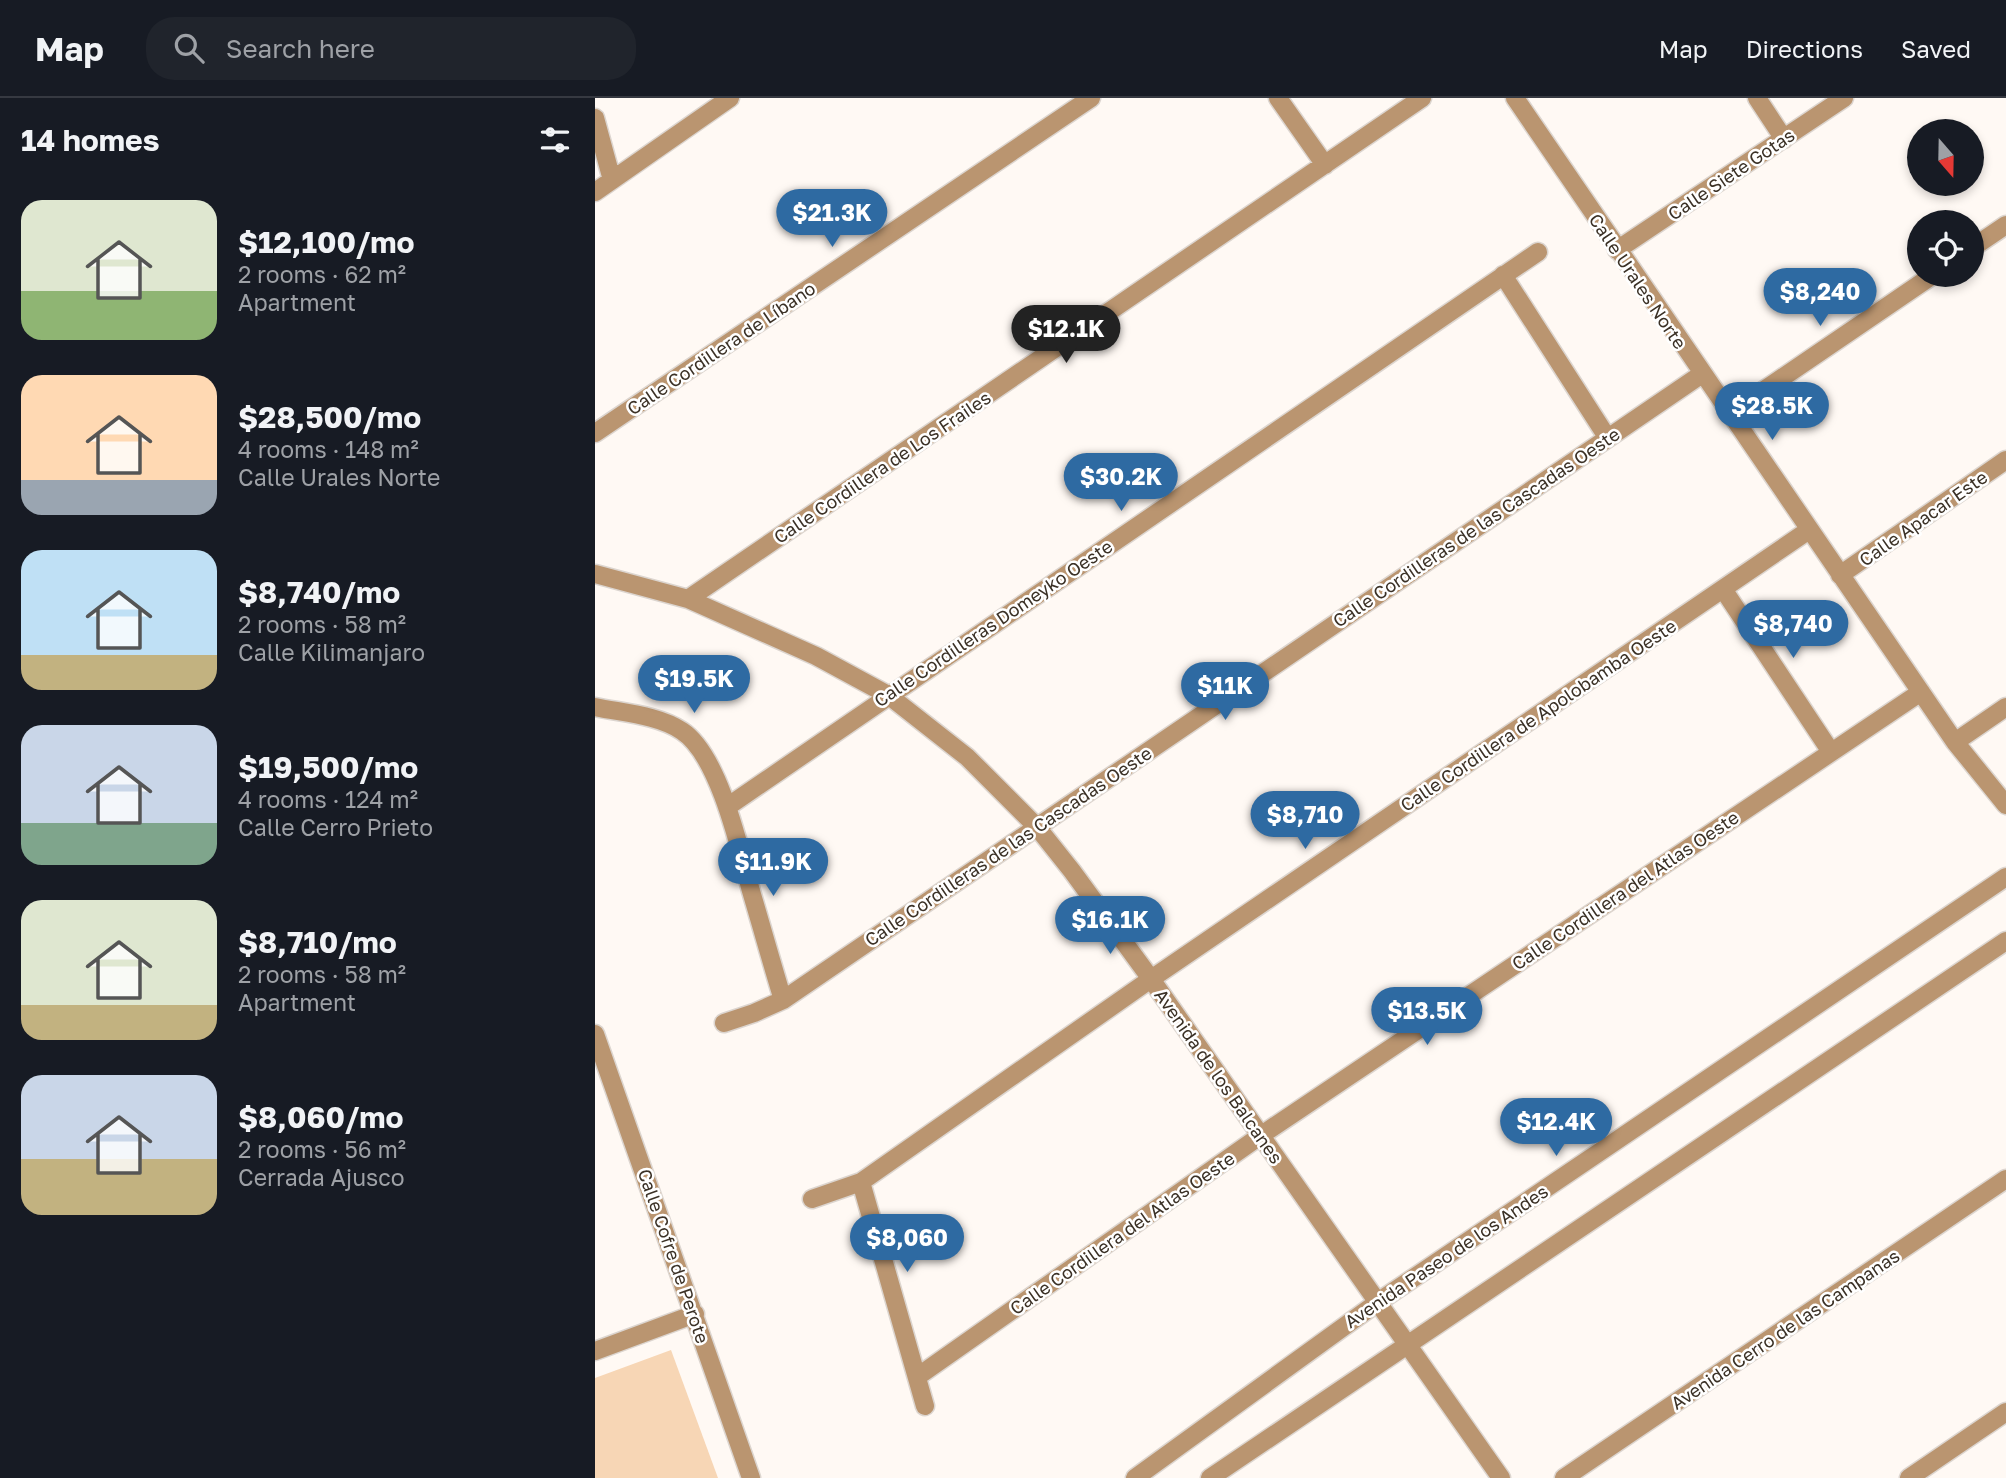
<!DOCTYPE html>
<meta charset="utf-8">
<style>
body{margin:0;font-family:"Golos Text",sans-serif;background:#20242c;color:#f1f3f6;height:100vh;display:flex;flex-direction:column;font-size:26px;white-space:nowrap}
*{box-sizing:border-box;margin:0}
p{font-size:23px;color:#9ea1a6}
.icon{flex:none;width:38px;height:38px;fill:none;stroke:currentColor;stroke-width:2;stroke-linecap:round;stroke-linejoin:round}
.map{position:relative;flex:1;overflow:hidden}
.details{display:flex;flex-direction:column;background:#171b24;width:595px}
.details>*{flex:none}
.needle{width:46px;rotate:160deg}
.controls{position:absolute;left:1312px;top:21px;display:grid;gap:14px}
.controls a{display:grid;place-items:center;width:77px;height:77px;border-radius:50%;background:#171b24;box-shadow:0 4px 10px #0003;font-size:35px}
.price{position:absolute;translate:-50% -60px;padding:0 16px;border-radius:24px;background:#2e6aa2;color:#fff;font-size:23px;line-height:46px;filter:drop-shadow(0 2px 4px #0008)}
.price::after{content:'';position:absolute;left:50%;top:42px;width:21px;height:16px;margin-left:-10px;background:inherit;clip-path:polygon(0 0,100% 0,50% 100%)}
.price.active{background:#222;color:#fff}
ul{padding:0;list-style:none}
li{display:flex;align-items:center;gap:21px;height:175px;padding:0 21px}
li span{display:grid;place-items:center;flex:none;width:196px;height:140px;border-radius:21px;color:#555}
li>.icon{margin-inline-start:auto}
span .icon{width:84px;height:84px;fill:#fffc;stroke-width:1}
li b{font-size:30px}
h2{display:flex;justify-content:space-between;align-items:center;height:84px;padding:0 21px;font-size:30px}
header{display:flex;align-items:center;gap:42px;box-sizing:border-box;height:98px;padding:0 35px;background:#171b24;border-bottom:2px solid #363941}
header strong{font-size:33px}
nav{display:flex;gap:38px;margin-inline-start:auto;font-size:24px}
.search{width:490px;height:63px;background:#20242c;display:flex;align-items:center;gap:18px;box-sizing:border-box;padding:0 24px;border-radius:28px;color:#9ea1a6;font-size:26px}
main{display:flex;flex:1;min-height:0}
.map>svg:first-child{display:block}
.green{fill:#f7d6b5}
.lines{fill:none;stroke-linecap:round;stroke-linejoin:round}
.minor-casing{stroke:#dcd5cf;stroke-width:21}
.minor{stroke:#ba9570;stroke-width:18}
.labels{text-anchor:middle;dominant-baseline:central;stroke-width:5;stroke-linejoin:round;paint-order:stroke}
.street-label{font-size:18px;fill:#3b3126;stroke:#fff}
</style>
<header>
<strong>Map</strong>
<div class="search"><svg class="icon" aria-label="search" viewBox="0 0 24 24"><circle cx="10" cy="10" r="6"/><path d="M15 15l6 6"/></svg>Search here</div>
<nav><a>Map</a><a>Directions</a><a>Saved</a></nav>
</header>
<main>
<section class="details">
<h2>14 homes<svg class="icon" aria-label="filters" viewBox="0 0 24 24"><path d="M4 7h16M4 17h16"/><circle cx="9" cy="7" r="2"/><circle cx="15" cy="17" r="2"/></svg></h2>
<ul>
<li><span style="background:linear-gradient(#dfe7d0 65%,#8fb573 0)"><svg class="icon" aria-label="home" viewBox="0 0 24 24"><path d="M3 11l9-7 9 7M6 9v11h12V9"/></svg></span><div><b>$12,100/mo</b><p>2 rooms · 62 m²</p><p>Apartment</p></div></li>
<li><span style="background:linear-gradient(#ffd9b3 75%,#9aa5b1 0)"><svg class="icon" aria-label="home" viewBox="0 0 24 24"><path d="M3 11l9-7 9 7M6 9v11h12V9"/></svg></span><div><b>$28,500/mo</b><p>4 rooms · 148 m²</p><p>Calle Urales Norte</p></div></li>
<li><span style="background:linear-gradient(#bfe0f5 75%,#c2b280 0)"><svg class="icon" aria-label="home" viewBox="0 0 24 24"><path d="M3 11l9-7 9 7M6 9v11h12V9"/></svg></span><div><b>$8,740/mo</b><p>2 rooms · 58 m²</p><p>Calle Kilimanjaro</p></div></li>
<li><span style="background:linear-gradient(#c9d6e8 70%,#7fa58c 0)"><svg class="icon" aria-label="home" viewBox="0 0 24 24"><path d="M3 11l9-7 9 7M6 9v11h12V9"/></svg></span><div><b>$19,500/mo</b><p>4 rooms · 124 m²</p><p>Calle Cerro Prieto</p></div></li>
<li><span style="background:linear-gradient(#dfe7d0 75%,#c2b280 0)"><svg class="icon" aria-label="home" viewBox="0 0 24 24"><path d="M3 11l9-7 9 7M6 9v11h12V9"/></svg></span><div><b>$8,710/mo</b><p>2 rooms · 58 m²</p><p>Apartment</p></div></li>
<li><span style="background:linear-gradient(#c9d6e8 60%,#c2b280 0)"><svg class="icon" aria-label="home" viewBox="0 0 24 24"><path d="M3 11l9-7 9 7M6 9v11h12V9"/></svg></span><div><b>$8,060/mo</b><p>2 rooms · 56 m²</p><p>Cerrada Ajusco</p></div></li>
</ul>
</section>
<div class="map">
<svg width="1411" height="1380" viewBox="0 0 1411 1380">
<rect width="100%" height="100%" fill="#fff9f4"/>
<path class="green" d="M76,1252L123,1380H0V1280Z"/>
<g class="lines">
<defs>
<path id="minor" d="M683,0L730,67
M920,0L1360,644L1411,707
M1162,0L1189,41
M0,20L17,82
M0,94L135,0
M1377,150L1411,127
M1022,152L1249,0
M908,177L1012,339
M1134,316L1338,177
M0,335L496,0
M0,476L93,501L221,558L293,597L372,659L442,729L477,773L556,881L906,1380
M1245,477L1411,362
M1128,491L1236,654
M93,501L827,0
M0,609C28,615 63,617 87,633C124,657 145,752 156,793C167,830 177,866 188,902
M1360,644L1411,609
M132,709L943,154
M129,925L159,915L188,902L1107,276
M0,936L156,1380
M266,1084L330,1308
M217,1101L266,1084L556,881L1214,432
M0,1253L100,1216
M322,1279L665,1038L1326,594
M540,1380L783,1204L1411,779
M615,1380L1411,843
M969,1380L1411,1081
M1314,1380L1411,1314"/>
</defs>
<use href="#minor" class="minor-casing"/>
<use href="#minor" class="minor"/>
</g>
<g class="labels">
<g class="street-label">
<text transform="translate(1136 76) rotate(-34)">Calle Siete Gotas</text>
<text transform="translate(1043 183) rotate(56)">Calle Urales Norte</text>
<text transform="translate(126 250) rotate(-34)">Calle Cordillera de Líbano</text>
<text transform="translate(287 369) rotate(-34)">Calle Cordillera de Los Frailes</text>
<text transform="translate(1328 420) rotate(-35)">Calle Apacar Este</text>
<text transform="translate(881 429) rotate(-34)">Calle Cordilleras de las Cascadas Oeste</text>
<text transform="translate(398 525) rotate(-34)">Calle Cordilleras Domeyko Oeste</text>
<text transform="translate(943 617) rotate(-34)">Calle Cordillera de Apolobamba Oeste</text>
<text transform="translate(413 748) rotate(-34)">Calle Cordilleras de las Cascadas Oeste</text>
<text transform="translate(1030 792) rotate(-34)">Calle Cordillera del Atlas Oeste</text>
<text transform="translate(624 978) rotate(55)">Avenida de los Balcanes</text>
<text transform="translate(527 1135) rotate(-35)">Calle Cordillera del Atlas Oeste</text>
<text transform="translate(79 1158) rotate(71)">Calle Cofre de Perote</text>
<text transform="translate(851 1158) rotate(-34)">Avenida Paseo de los Andes</text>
<text transform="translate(1190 1231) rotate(-34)">Avenida Cerro de las Campanas</text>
</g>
</g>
</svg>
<div class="controls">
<a><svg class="needle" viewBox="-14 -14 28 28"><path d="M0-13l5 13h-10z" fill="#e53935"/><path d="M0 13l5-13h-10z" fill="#9ea1a6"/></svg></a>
<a><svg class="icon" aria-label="locate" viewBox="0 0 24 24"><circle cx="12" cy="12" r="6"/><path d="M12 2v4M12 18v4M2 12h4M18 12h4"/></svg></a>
</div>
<b class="price" style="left:237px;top:151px">$21.3K</b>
<b class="price" style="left:1225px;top:230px">$8,240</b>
<b class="price active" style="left:471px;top:267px">$12.1K</b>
<b class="price" style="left:1177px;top:344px">$28.5K</b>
<b class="price" style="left:526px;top:415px">$30.2K</b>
<b class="price" style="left:1198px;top:562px">$8,740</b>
<b class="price" style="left:99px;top:617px">$19.5K</b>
<b class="price" style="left:630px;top:624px">$11K</b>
<b class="price" style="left:710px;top:753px">$8,710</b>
<b class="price" style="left:178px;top:800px">$11.9K</b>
<b class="price" style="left:515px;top:858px">$16.1K</b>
<b class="price" style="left:832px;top:949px">$13.5K</b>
<b class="price" style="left:961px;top:1060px">$12.4K</b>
<b class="price" style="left:312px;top:1176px">$8,060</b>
</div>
</main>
